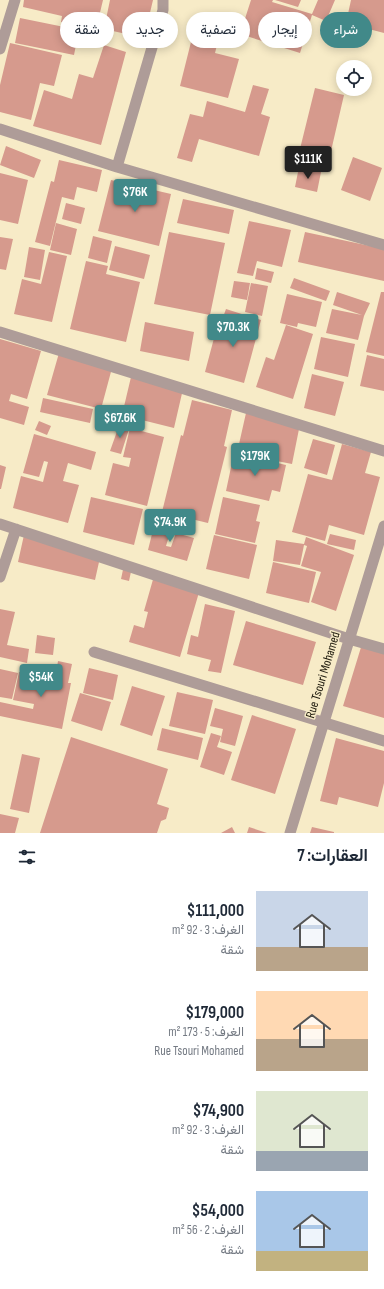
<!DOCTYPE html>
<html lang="ar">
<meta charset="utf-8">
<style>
body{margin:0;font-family:"Sofia Sans Condensed",Vazirmatn,sans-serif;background:#f6f6f7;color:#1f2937;direction:rtl;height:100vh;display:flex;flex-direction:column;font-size:15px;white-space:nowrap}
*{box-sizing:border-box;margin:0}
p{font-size:13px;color:#747a83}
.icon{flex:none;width:22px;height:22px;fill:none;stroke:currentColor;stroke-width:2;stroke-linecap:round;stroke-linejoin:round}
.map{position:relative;height:833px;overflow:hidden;direction:ltr}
.details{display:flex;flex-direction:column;background:#fff;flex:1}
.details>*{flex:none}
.hud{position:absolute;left:12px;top:12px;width:360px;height:36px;direction:rtl;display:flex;gap:8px}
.fabs{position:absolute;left:336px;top:60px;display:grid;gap:8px}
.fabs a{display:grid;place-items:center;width:36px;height:36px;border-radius:50%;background:#fff;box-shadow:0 2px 10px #0003;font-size:20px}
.price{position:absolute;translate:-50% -34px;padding:0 9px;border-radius:4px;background:#418989;color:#fff;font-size:13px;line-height:26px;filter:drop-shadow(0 1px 2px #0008)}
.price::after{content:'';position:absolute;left:50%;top:24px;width:12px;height:9px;margin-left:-6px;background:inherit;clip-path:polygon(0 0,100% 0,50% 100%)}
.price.on{background:#222;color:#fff}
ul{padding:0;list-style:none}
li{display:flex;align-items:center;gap:12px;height:100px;padding:0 16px}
li span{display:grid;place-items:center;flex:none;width:112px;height:80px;border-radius:0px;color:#555}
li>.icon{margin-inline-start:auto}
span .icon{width:48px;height:48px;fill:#fffc;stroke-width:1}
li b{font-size:17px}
h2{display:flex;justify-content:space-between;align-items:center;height:48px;padding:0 16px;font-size:17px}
.tag{padding:0 14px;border-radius:18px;background:#fff;box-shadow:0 2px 10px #0003;font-size:14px;line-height:36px}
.tag.on{background:#418989;color:#fff}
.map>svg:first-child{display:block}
.building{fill:#d69a8d}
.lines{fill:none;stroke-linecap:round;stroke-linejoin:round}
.minor{stroke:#ae9c98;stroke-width:11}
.tertiary{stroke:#ae9c98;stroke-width:11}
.labels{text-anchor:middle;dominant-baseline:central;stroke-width:3;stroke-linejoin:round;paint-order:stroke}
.street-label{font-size:13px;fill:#1e1a0d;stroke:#f7ebc7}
</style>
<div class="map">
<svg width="384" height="833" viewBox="0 0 384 833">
<rect width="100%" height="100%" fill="#f7ebc7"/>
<path class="building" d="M24,0H103L98,21L78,16L77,25L61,22L62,16L23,7Z
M110,0H153L144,38L104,29Z
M251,0H273L272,2L312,14L318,0H335L326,21L312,15L300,53L240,34Z
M275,0H301L298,7Z
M351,0H384V33L346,23Z
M20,18L79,30L74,55L15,43Z
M192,38L217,45L215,53L239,59L228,98L180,86Z
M10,43L62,55L54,86L40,83L31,120L0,112V85Z
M104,45L126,52L101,145L33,126L44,90L72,99L79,74L93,78Z
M253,85L269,89L261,114L270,117L259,156L199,139L192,162L177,158L190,114L203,117L207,101L245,112Z
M315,88L344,95L328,164L298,157Z
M6,146L41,160L34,178L0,165Z
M353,157L382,168L370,201L341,190Z
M59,160L102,170L97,192L77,187L74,200L62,197L50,246L35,242L51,181L54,182Z
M299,167L321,172L317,192L295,187Z
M0,173L28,180L18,224L0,220Z
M111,180L171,194L159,246L98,231Z
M183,199L234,210L229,234L177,223Z
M66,203L85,208L81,224L62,219Z
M249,221L291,230L282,267L257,261L253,276L237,273Z
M56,223L77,229L71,255L50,250Z
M169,232L225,243L210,315L154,304Z
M305,232L384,249V281L298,262Z
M93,236L112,241L107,263L88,258Z
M0,237L13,239L6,270L0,269Z
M115,246L150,255L144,279L109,270Z
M29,247L45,250L40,280L24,277Z
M49,252L67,256L52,322L14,314L22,279L41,284Z
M86,261L108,266L106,274L140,282L126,342L70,329Z
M257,268L274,272L271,283L255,279Z
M294,278L330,291L326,301L290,288Z
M234,281L250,283L247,300L231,297Z
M251,283L268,286L262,316L245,312Z
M337,292L370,303L364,316L358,340L326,333L332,309L362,315L333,305Z
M381,292H384V356L366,352Z
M287,294L322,302L316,327L298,323L297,327L280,323Z
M226,309L261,320L244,383L205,372L217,327L239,332L241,325L222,320Z
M145,322L194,332L189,361L140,351Z
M286,325L313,334L293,399L256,387L266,357L274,360Z
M321,337L355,344L348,377L314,369Z
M0,339L41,351L27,399L11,394L9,401L29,407L24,425L0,418Z
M59,353L112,368L101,409L47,395Z
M367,355L384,359V391L360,386Z
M312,374L344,382L335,416L304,408Z
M131,377L183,389L174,428L122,415Z
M43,398L93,409L90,423L40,412Z
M192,400L232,410L224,446L227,447L208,523L162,512L181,435L183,436Z
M246,413L300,424L292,464L237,453Z
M39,421L51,426L47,435L35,430Z
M120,423L130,426L121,454L110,451Z
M130,428L164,437L147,506L105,495L113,463L129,467L131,458L123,457Z
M34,434L96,452L91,470L68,463L63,481L79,485L68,523L13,508L21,476L43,482L48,462L44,461L39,477L23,473Z
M313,439L335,445L327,475L304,468Z
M342,444L371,452L365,473L380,477L364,535L329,525L325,541L292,532L308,474L332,480Z
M234,453L286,465L280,492L272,490L269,501L226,491Z
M0,465L6,467L1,489H0Z
M91,497L143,509L134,545L83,532Z
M223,497L260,505L256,521L260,522L255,543L215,534Z
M155,522L172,526L166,546L171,547L176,533L194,538L187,561L148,550Z
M330,534L356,540L354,550L327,544Z
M24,535L101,553L95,580L18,562Z
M214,535L257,545L249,579L206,569Z
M306,537L354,555L336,611L311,602L321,572L301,566L307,546L304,545L300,565L273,561L276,540L304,544Z
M273,562L316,572L309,603L266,593Z
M124,565L132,567L129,581L121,579Z
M154,576L200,589L180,657L129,642L134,625L144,628L148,612L144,611Z
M205,604L235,611L221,673L208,671L211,660L187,654L191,635L198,637Z
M0,609L15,612L7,645L29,649L27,663L0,657Z
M246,621L316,642L303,685L233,665Z
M37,635L55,638L53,655L35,653Z
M362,644L384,650V718L343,706Z
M58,661L72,664L68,683H71L62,729L0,716V702L33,709L34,704L13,700L19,672L55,679Z
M89,668L118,675L113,700L83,693Z
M0,669L18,673L12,699L0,697Z
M132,686L165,696L152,736L120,725Z
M177,692L213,700L205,734L169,726Z
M80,693L111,702L102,731L71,721Z
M215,708L243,716L235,746L220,742L223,729L210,726Z
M252,715L296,729L275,794L231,780Z
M162,728L203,738L198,760L157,750Z
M211,733L221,736L217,747L232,752L224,775L200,767Z
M71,737L168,769L157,804L169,808L166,819L161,821L157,833H40Z
M336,738L384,751V783L378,807L339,797L337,805L320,801Z
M22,754L40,758L29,813L10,809Z
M0,814L19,818L15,833H0Z
M232,827L235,833H221Z
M249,827L267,833H247Z
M312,827L334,832V833H310Z"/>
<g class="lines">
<path class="minor" d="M0,49L15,0
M0,129L117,167L384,245
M117,167L163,10V0
M0,332L384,451
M0,524L349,639L384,649
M0,577L16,529
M94,652L384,741"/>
<path class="tertiary" d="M290,833L384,526"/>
</g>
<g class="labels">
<g class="street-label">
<text transform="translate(323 675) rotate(-73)">Rue Tsouri Mohamed</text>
</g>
</g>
</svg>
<div class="fabs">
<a><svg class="icon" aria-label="locate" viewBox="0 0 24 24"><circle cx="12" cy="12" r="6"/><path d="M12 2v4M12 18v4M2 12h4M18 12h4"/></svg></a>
</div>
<b class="price on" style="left:308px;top:180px">$111K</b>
<b class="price" style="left:135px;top:213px">$76K</b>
<b class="price" style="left:233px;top:348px">$70.3K</b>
<b class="price" style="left:120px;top:439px">$67.6K</b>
<b class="price" style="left:255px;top:477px">$179K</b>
<b class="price" style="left:170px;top:543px">$74.9K</b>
<b class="price" style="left:41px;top:698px">$54K</b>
<div class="hud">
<a class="tag on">شراء</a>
<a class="tag">إيجار</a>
<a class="tag">تصفية</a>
<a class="tag">جديد</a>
<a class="tag">شقة</a>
</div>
</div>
<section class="details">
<h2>العقارات: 7<svg class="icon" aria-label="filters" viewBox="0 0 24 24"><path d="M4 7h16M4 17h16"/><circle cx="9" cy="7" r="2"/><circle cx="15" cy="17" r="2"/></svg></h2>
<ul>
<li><span style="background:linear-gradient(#c9d6e8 70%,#b9a48a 0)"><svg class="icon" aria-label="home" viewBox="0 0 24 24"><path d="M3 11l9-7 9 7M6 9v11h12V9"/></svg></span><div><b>$111,000</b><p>الغرف: 3 · 92 m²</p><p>شقة</p></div></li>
<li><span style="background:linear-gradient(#ffd9b3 60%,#b9a48a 0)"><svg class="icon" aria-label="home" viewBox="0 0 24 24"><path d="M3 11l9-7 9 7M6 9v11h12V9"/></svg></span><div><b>$179,000</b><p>الغرف: 5 · 173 m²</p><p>Rue Tsouri Mohamed</p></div></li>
<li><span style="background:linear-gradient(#dfe7d0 75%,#9aa5b1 0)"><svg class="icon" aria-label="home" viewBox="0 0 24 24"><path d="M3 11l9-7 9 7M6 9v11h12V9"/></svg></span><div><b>$74,900</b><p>الغرف: 3 · 92 m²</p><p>شقة</p></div></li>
<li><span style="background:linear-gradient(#a9c7e8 75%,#c2b280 0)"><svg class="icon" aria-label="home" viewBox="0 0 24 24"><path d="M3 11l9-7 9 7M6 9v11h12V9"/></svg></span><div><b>$54,000</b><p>الغرف: 2 · 56 m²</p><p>شقة</p></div></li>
</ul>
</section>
